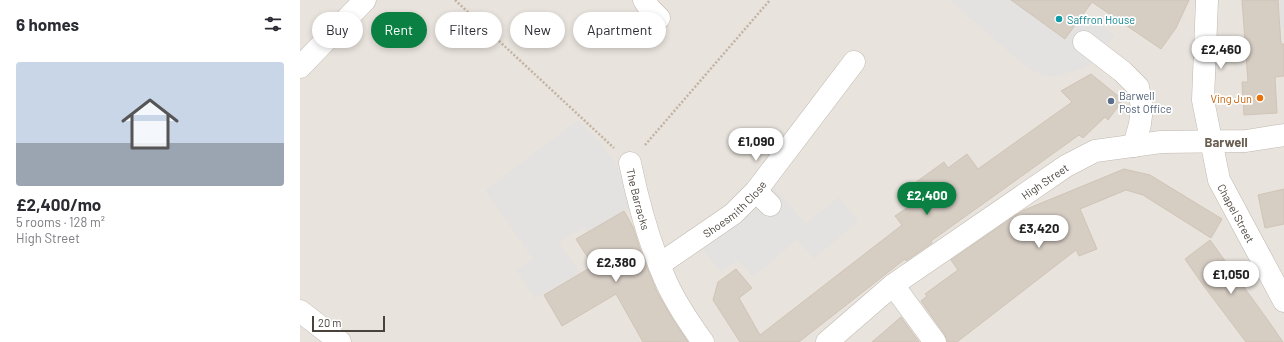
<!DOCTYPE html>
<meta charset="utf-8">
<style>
body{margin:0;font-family:Barlow,sans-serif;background:#f2f2f3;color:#2b2b33;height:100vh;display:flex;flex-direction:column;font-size:15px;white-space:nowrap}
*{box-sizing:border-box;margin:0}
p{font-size:13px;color:#7c7c81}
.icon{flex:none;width:22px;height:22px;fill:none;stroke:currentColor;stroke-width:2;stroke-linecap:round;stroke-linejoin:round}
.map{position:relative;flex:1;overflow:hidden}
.sheet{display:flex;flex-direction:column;background:#fff;width:300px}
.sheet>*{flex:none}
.banner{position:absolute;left:12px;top:12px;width:380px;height:36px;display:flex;gap:8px}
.scale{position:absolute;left:12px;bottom:10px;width:73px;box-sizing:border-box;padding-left:4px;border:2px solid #49423b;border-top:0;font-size:11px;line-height:14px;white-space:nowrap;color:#49423b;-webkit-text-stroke:3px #fff;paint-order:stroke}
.price{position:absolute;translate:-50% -34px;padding:0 9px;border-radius:14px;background:#fff;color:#222;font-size:13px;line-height:26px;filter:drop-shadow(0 1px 2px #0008)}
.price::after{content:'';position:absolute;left:50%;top:24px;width:12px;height:9px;margin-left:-6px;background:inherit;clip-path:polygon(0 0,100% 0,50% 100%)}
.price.active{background:#0b8043;color:#fff}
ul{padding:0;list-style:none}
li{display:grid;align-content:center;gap:8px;height:212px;padding:0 16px}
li+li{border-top:1px solid #e1e1e2}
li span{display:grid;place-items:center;height:124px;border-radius:4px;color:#555}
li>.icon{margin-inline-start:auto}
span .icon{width:72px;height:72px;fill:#fffc;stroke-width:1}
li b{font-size:17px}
h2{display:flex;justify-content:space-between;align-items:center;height:48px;padding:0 16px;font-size:17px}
.chip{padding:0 14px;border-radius:18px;background:#fff;box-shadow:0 2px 6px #0003;font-size:14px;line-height:36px}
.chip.active{background:#0b8043;color:#fff}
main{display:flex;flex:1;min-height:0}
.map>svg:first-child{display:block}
.residential{fill:#e8e3dc}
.parking{fill:#e4e2e0}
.building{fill:#d6cdc3;stroke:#d0c4b7}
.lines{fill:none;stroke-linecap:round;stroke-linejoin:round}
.minor-casing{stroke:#c0b9b0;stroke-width:23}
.path{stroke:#c0b3a3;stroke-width:2.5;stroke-dasharray:2 2;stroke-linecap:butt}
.minor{stroke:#fff;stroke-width:22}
.culture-dot{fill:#0f9aa8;stroke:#fff;stroke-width:1.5}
.food-dot{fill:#e8710a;stroke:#fff;stroke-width:1.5}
.service-dot{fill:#5c6f8a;stroke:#fff;stroke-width:1.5}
.labels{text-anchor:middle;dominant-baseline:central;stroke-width:3.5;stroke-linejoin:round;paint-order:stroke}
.culture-label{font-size:11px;fill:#0d838f;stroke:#fff;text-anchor:start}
.service-label{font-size:11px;fill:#4e5e75;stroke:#fff;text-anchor:start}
.food-label{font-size:11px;fill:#c56008;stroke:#fff;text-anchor:end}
.street-label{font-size:11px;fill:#49423b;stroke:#fff}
.quarter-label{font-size:13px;font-weight:bold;fill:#6b5f53;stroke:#fff}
</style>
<main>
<section class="sheet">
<h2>6 homes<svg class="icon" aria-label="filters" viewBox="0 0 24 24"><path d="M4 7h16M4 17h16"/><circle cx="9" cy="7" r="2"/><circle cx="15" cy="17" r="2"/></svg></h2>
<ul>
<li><span style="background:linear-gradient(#c9d6e8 65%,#9aa5b1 0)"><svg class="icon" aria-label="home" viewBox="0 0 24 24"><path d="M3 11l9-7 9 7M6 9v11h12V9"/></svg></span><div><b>£2,400/mo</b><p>5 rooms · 128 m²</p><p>High Street</p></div></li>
</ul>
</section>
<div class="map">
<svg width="984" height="342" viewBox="0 0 984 342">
<rect width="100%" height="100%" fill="#f5f2ed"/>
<path class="residential" d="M0,0H984V342H0Z"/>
<path class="parking" d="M649,0H711L766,39L785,13L815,35L795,62L784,68L758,76H747L734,72L723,64Z
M979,0H984V28H981Z
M278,120L298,140L316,164L330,207L288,232L285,227L259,242L280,273L235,299L216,270L233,259L185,190Z
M472,184L506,224L538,197L559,221L514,259L497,240L453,277L438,260L420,272L400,246Z"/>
<path class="building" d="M711,0H889L876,28L861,49L792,2L765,39Z
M942,0H978L981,44H984V76L975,77L977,113L944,115L942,82H948Z
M791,74L823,100L808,120L805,117L783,138L779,135L631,241L632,243L606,261L605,259L499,342H440L413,300L418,282L436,269L452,288L439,298L460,335L602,225L595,216L611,205L607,200L613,195L608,188L644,162L648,168L667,154L678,169L772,102L761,91Z
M824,169L850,175L922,219L911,238L843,195L826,190L780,209L797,249L779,256L776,250L657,342H647L645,335L621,301L627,296L625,294L658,270L651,260L722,211Z
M984,189V224L965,228L958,195Z
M324,211L333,227L342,255L357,292L372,318L388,342H343L316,294L262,326L244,295L293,266L276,239Z
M910,240L967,319L983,342H946L903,285L885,259Z
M601,317L619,342H572Z"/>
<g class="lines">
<defs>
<g id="minor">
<path d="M344,0L350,9L359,18"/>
<path id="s1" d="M907,0L903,100L919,180L984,301"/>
<path d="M784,42L823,72L838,87L842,107L840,124L834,146"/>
<path d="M0,67L65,0"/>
<path id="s2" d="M330,163C338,202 349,242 365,279C374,300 390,324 403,342"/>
<path d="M456,191L470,205"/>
<path id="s3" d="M360,264L433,214L456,191L554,62"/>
<path d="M593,285L635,342"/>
<path d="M0,311L40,342"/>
<path id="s4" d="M527,342L593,285L766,166L795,151L861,142L946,141L984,135"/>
</g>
</defs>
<use href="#minor" class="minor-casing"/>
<path class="path" d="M155,0L314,148
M345,145L470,0"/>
<use href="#minor" class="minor"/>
</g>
<circle class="culture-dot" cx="759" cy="19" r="4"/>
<circle class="food-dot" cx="960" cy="98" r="4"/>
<circle class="service-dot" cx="811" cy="101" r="4"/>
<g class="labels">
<g class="culture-label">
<text x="767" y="19">Saffron House</text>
</g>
<g class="service-label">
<text x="819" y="95">Barwell<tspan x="819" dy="13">Post Office</tspan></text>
</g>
<g class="food-label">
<text x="952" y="98">Ving Jun</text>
</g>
<g class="street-label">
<text stroke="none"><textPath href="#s4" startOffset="271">High Street</textPath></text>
<text stroke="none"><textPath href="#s2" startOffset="37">The Barracks</textPath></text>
<text stroke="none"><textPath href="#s3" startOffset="93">Shoesmith Close</textPath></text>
<text stroke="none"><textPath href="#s1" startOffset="219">Chapel Street</textPath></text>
</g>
<g class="quarter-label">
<text x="926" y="142">Barwell</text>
</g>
</g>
</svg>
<div class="scale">20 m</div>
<b class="price" style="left:921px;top:70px">£2,460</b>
<b class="price" style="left:456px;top:162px">£1,090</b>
<b class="price active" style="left:627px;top:216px">£2,400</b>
<b class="price" style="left:739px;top:249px">£3,420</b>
<b class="price" style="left:316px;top:283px">£2,380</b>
<b class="price" style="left:931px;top:295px">£1,050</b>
<div class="banner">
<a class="chip">Buy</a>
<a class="chip active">Rent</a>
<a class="chip">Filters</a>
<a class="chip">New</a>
<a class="chip">Apartment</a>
</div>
</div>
</main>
